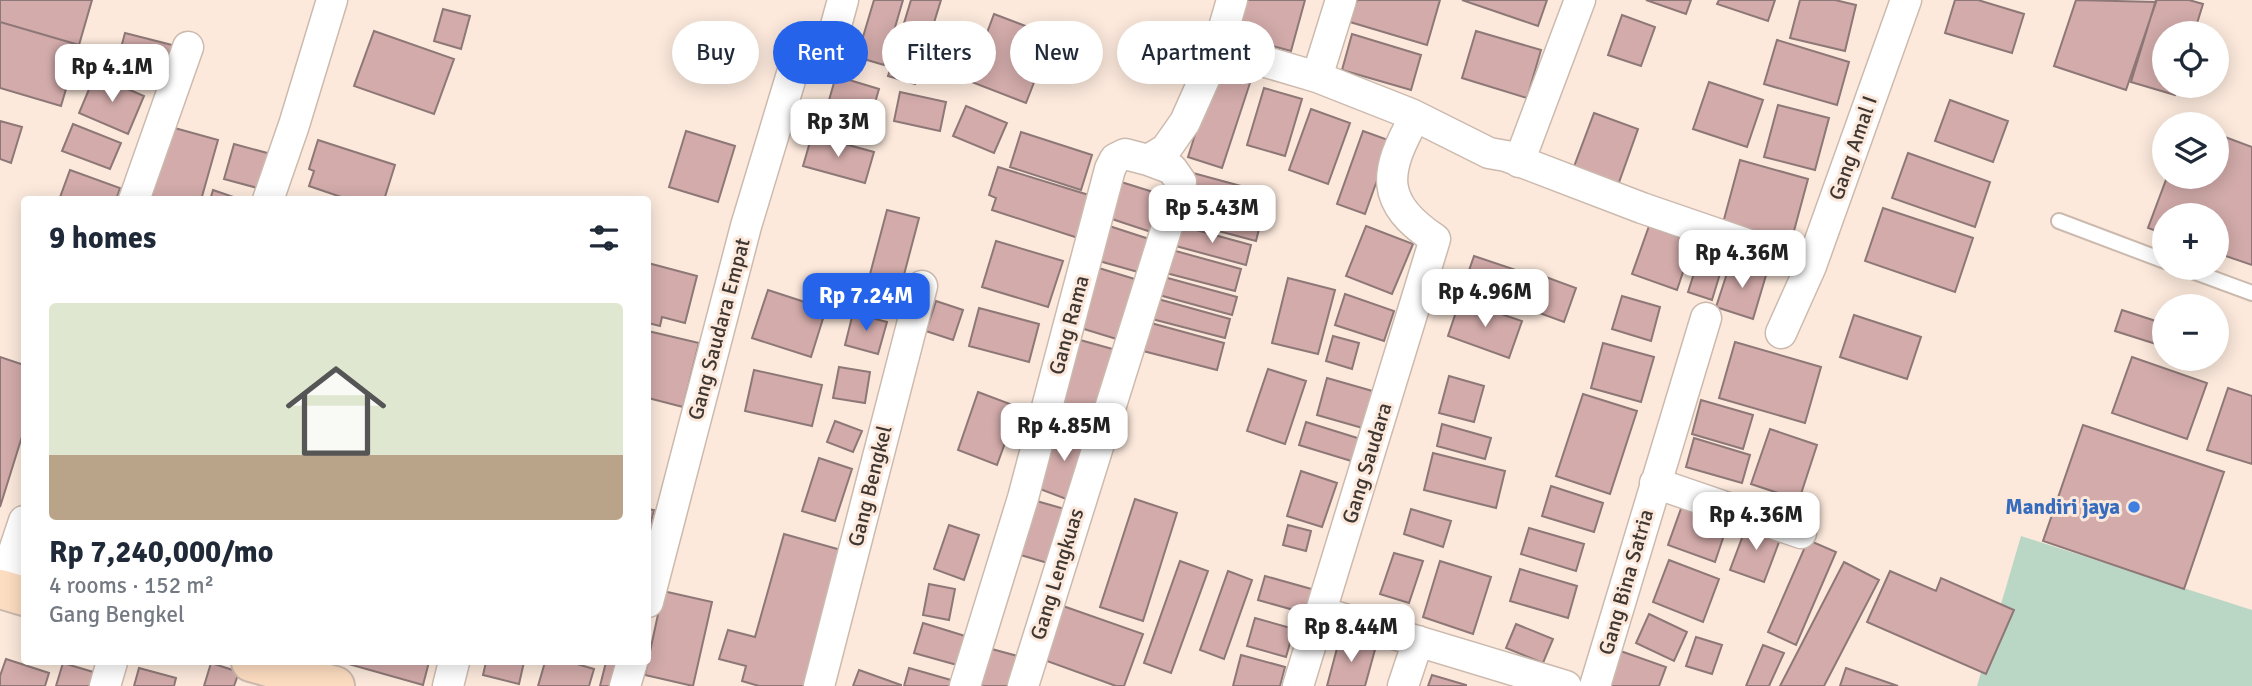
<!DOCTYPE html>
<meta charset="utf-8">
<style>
body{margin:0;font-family:Signika,sans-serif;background:#f6f6f7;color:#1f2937;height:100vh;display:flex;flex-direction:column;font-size:26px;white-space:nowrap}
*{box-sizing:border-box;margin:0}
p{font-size:23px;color:#747a83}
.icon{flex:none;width:38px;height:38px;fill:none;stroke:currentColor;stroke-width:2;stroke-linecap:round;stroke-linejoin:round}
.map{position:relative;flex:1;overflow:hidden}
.drawer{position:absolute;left:21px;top:196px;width:630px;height:469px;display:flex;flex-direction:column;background:#fff;border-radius:7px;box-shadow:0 4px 18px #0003}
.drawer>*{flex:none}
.hud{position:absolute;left:672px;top:21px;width:665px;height:63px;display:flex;gap:14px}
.fabs{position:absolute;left:2152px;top:21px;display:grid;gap:14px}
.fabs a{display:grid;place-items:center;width:77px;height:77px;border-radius:50%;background:#fff;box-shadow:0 4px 18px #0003;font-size:35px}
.price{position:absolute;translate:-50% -60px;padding:0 16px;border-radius:14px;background:#fff;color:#222;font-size:23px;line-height:46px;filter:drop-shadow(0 2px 4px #0008)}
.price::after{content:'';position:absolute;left:50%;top:42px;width:21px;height:16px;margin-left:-10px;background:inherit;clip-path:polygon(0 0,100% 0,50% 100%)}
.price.current{background:#2563eb;color:#fff}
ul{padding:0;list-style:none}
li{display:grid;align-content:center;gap:14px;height:371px;padding:0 28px}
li+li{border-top:2px solid #e0e1e3}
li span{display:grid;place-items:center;height:217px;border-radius:7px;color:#555}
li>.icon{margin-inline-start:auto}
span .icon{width:126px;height:126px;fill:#fffc;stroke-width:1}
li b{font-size:30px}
h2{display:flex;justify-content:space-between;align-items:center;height:84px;padding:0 28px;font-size:30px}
.tag{padding:0 24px;border-radius:32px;background:#fff;box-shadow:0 4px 18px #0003;font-size:24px;line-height:63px}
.tag.current{background:#2563eb;color:#fff}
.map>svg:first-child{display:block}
.green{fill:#bad7c5}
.building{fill:#d2abaa;stroke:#8d7877;stroke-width:2}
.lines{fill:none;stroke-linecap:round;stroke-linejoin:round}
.lane-casing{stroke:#ccbaae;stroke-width:18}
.street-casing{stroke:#ccbaae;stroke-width:33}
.secondary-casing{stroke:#ccbaae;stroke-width:42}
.lane{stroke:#fff;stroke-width:14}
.street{stroke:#fff;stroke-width:30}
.secondary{stroke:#fdddc1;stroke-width:38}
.shop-dot{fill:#3f7fe0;stroke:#fce9dc;stroke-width:2.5}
.labels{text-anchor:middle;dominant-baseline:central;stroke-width:6;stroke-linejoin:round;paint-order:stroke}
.street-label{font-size:21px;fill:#3f3732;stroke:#fce9dc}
.shop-label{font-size:21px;font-weight:bold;fill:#366cbe;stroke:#fce9dc;text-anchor:end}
</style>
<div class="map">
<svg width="2252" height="686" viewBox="0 0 2252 686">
<rect width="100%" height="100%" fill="#fce9dc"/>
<path class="green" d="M2021,536L2252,610V686H1977Z"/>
<path class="building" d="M0,0H92L79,45L0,22Z
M874,0H903L884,65L857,57Z
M911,0H941L915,84L888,76Z
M1240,0H1305L1291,51L1231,35Z
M1357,0H1440L1427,45L1350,22Z
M1462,0H1547L1538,26Z
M1646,0H1691L1686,14Z
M1719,0H1775L1768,21L1717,4Z
M1800,0H1835L1856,5L1845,51L1790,38Z
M1955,0H1978L2024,14L2012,53L1945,33Z
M2076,0L2156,2L2126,90L2054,66Z
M2156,0H2189L2203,4L2194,33H2165V86H2178L2175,95L2131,82Z
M443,9L470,16L461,49L434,41Z
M994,14L1052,36L1026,103L969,81Z
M1622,15L1655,27L1641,66L1608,55Z
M0,22L79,45L61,106L0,88Z
M374,31L454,59L434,114L354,86Z
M1476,31L1541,50L1527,98L1462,78Z
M125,33L176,46L165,87L114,74Z
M1352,34L1421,55L1411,90L1342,70Z
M1777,40L1849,62L1837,105L1764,84Z
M1215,71L1250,83L1222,168L1188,157Z
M95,75L144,96L128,134L79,113Z
M836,76L879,89L872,113L829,100Z
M1709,82L1763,100L1747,147L1693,129Z
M1264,88L1302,99L1285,156L1247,145Z
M900,92L946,102L940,131L894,121Z
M1950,100L2008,121L1993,162L1935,141Z
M816,103L877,120L870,144L809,127Z
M1778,105L1829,118L1815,170L1764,157Z
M966,106L1007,123L994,153L953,136Z
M1311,109L1350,123L1328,184L1289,170Z
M1594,113L1638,129L1617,188L1572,172Z
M0,121L22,127L11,163L0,159Z
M73,124L121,143L110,169L62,151Z
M171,127L218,140L201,200L151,199Z
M686,131L735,146L718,202L669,187Z
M1363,131L1391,141L1365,214L1337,204Z
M1021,132L1092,155L1081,190L1010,167Z
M2217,134L2252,147V265L2217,253V215H2165V234L2148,228L2167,177H2217Z
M812,135L874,152L865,183L803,166Z
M318,140L395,165L384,200H350L309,186L314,171L309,169Z
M234,144L271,154L261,189L224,179Z
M1908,153L1990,182L1975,227L1892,198Z
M1740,160L1808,179L1791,242L1723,223Z
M998,167L1092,196L1078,238L992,210L996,198L989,195Z
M70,170L120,188L116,200H59Z
M1193,173L1263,192L1257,216L1187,197Z
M1118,181L1169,197L1157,234L1106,217Z
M213,190L242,200H210Z
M1186,201L1261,221L1256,241L1181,221Z
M1883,208L1973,238L1955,292L1865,261Z
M887,210L919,218L901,286L869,278Z
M1103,224L1149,239L1138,272L1092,259Z
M1178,225L1251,245L1246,265L1172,245Z
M1366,226L1413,244L1392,294L1346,276Z
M1649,226L1693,242L1677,290L1632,274Z
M1706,236L1729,244L1712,300L1688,292Z
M996,241L1063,261L1048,307L982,287Z
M1172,250L1241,269L1235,291L1166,273Z
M1474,256L1519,271L1507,303L1463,288Z
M1731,261L1767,272L1753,319L1716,307Z
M648,263L697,276L685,323L662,317L660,326L648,323Z
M1089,265L1141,281L1123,341L1071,325Z
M1543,276L1576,288L1564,322L1531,310Z
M1164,277L1237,297L1232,315L1159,295Z
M1288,278L1335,290L1318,354L1272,343Z
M768,290L826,309L811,357L752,338Z
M1345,294L1394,311L1384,341L1335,325Z
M1622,296L1660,307L1651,341L1612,329Z
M1158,299L1230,319L1225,338L1152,319Z
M1460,300L1522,321L1509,358L1448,336Z
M936,301L963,310L953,340L926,331Z
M979,308L1039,324L1029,362L969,346Z
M2122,310L2165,324L2159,345L2115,331Z
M853,313L887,322L878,354L845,345Z
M1854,315L1921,337L1907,379L1840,357Z
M1151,323L1224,343L1217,370L1143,351Z
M648,331L699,343L683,407L648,398Z
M1333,336L1359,343L1352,369L1326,361Z
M1073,338L1116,350L1096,427L1052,416Z
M1735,342L1821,367L1805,423L1719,398Z
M1603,343L1654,357L1641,402L1591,388Z
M0,357L24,365V430L0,507Z
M2132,357L2207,383L2187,439L2112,413Z
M839,367L870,372L865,403L833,398Z
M1268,369L1306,381L1285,444L1247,431Z
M754,370L822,385L812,426L745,411Z
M1449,376L1484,386L1474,422L1439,413Z
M1327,378L1376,392L1366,429L1317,415Z
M2228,388L2252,396V464L2207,450Z
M978,392L1018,407L997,465L958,450Z
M1583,394L1637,411L1610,494L1556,476Z
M1701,400L1753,415L1743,449L1692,434Z
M835,421L862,431L853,452L827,442Z
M1306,422L1367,441L1361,464L1299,445Z
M1055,424L1097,440L1074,502L1032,486Z
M1442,424L1491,438L1485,459L1437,446Z
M2083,425L2224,472L2184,589L2043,541Z
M1770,429L1817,445L1799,500L1751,484Z
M1694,438L1750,455L1742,483L1686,467Z
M1433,453L1505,471L1496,508L1424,490Z
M819,458L852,469L835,521L802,511Z
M1301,471L1337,483L1322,527L1287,516Z
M1551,486L1603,503L1594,532L1542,516Z
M1135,499L1177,513L1143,621L1100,607Z
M1033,500L1068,510L1051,564L1017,554Z
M1683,503L1729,520L1715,562L1668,545Z
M648,509L654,510L648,534Z
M1411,509L1451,521L1443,547L1404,534Z
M1748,522L1782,534L1764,582L1730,570Z
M949,525L979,535L964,580L934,569Z
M1288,525L1311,531L1306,551L1283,545Z
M1529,528L1584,544L1576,571L1521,554Z
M784,534L841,550L804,686H759L742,681L746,666L719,659L728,630L755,637Z
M1808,540L1836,552L1796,645L1768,632Z
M1394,553L1423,561L1409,603L1380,594Z
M1669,560L1719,579L1703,622L1653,602Z
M1180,561L1208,571L1171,673L1144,663Z
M1440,561L1491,577L1473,634L1423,617Z
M1844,562L1879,580L1824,686H1780Z
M1520,569L1577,586L1568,618L1510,601Z
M1228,571L1252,580L1224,659L1200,650Z
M1890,571L1936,591L1941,578L2014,610L1986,674L1867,622Z
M1265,576L1315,590L1308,614L1258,600Z
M929,584L955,589L949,620L923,615Z
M663,591L712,602L693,686L645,675Z
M1063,606L1143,634L1124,686H1116L1044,660Z
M1649,614L1687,632L1674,661L1636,643Z
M1255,618L1294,629L1286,657L1247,646Z
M923,623L965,636L957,665L914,653Z
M1516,624L1553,639L1543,663L1506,648Z
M1340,637L1376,646L1365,686H1327Z
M1696,637L1722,645L1712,674L1686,666Z
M1763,645L1784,653L1769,686H1746Z
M988,648L1025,658L1017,686H978Z
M1612,648L1666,667L1659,686H1599Z
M1241,655L1285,667L1280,686H1233Z
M6,659L49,673L45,686H0V676Z
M346,662H429L423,685L345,663Z
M486,662H524L519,684L483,675Z
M545,662H570L594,669L589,686H538Z
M606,662H627L620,686H600Z
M63,663L100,674L97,686H56Z
M211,663L239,672L234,686H204Z
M139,668L176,678L174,686H134Z
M909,668L958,682L957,686H904Z
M1846,668L1898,686H1840Z
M859,670L901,685V686H853Z
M1432,675L1466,685V686H1428Z"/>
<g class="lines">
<defs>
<path id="lane" d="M2059,221L2165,261
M2184,268L2252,293"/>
<path id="street" d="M835,29L843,0
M1218,48L1317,77L1341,0
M1317,77L1411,114L1489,153L1506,156L1642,208L1811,266
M1148,160L1166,149L1185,122L1218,48L1232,0
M1519,162L1580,0
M134,200L188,47
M268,200L294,125L332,0
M1781,333L1811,266L1906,0
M1655,483L1801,533
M1,590L24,521
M648,602L746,226L797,57
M1321,612L1566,686
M105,686L112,662
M448,686L454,662
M625,686L632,662
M819,686L922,286
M965,686L1023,498L1110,169L1115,159L1125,154L1148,160L1172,169L1181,182L1023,686
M1298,686L1435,239C1379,202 1384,172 1415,117
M1403,686L1418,641
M1595,686L1706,318"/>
<path id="secondary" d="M0,589L24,596
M251,662L335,686"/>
</defs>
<use href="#lane" class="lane-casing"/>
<use href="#street" class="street-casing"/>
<use href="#secondary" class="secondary-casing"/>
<use href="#lane" class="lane"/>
<use href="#street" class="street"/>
<use href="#secondary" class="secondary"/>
</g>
<circle class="shop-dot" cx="2134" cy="507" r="7"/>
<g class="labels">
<g class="street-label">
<text transform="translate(1853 148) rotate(-71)">Gang Amal I</text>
<text transform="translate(1069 325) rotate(-75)">Gang Rama</text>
<text transform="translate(719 329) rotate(-75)">Gang Saudara Empat</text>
<text transform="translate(1367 463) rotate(-73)">Gang Saudara</text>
<text transform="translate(870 486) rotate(-76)">Gang Bengkel</text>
<text transform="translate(1057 574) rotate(-73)">Gang Lengkuas</text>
<text transform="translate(1626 582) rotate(-74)">Gang Bina Satria</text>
</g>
<g class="shop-label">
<text x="2120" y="507">Mandiri jaya</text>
</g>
</g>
</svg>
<div class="fabs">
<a><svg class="icon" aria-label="locate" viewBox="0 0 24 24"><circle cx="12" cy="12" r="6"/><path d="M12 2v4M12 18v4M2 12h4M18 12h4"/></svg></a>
<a><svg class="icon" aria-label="layers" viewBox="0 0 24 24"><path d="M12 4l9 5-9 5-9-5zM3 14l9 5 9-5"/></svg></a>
<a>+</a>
<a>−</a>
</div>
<b class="price" style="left:112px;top:104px">Rp 4.1M</b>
<b class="price" style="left:838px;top:159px">Rp 3M</b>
<b class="price" style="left:1212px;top:245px">Rp 5.43M</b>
<b class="price" style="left:1742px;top:290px">Rp 4.36M</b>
<b class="price" style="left:1485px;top:329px">Rp 4.96M</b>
<b class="price current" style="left:866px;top:333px">Rp 7.24M</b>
<b class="price" style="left:1064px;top:463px">Rp 4.85M</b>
<b class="price" style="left:1756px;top:552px">Rp 4.36M</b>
<b class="price" style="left:1351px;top:664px">Rp 8.44M</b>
<div class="hud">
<a class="tag">Buy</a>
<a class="tag current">Rent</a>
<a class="tag">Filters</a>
<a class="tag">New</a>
<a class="tag">Apartment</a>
</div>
<section class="drawer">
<h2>9 homes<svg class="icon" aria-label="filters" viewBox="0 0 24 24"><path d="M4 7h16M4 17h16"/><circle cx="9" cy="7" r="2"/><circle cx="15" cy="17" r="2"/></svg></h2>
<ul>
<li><span style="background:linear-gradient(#dfe7d0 70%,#b9a48a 0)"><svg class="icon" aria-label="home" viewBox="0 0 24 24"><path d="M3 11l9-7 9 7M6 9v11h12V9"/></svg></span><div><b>Rp 7,240,000/mo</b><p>4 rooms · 152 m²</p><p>Gang Bengkel</p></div></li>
</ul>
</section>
</div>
